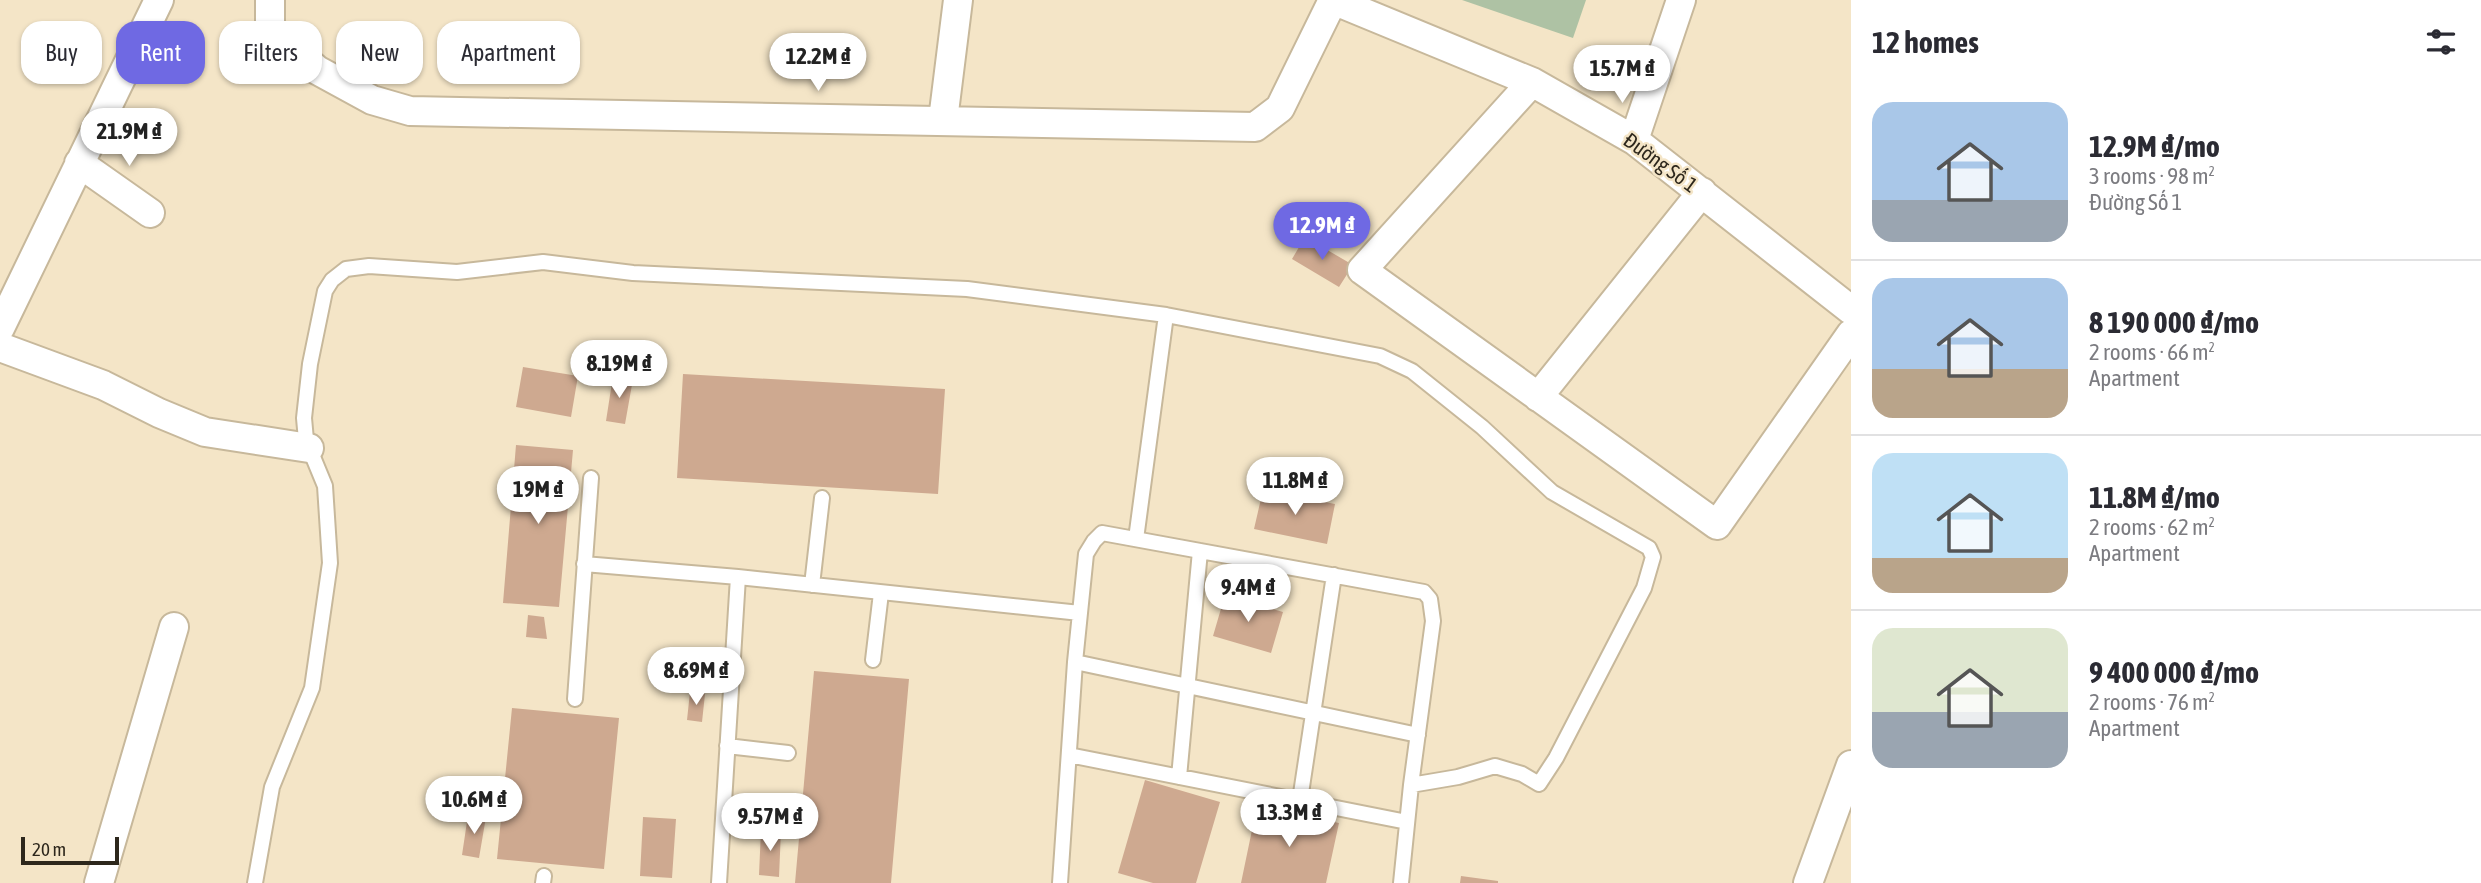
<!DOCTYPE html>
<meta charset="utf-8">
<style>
body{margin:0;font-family:"Asap Condensed",sans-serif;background:#f7f7f7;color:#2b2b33;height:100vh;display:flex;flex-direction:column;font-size:26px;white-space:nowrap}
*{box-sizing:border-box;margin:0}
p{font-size:23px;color:#7c7c81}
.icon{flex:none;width:38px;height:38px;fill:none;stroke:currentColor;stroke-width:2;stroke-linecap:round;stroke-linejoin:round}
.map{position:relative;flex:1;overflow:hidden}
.panel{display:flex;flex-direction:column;background:#fff;width:630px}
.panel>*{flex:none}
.banner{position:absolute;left:21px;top:21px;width:665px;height:63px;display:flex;gap:14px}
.scale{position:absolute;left:21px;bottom:18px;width:98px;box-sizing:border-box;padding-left:7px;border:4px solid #2d271c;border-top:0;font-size:19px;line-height:24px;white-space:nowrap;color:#2d271c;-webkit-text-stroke:5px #f4e5c7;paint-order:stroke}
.price{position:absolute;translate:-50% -60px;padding:0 16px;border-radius:24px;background:#fff;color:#222;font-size:23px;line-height:46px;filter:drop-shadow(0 2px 4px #0008)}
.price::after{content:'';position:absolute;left:50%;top:42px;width:21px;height:16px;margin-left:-10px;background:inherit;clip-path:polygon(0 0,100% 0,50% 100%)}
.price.current{background:#6f69e3;color:#fff}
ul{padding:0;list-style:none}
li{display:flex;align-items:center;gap:21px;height:175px;padding:0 21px}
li+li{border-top:2px solid #e1e1e2}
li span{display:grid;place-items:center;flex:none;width:196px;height:140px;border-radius:21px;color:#555}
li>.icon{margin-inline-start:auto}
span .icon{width:84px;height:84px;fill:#fffc;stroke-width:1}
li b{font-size:30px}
h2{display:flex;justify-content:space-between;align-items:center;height:84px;padding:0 21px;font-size:30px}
.pill{padding:0 24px;border-radius:21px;background:#fff;box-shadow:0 2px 5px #0004;font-size:24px;line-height:63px}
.pill.current{background:#6f69e3;color:#fff}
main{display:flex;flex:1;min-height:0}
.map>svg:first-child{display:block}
.green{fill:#aec2a4}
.building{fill:#cea990}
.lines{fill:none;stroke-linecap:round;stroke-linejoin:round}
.service-casing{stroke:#c7b89b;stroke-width:18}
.minor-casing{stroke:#c7b89b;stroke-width:32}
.service{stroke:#fff;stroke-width:14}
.minor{stroke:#fff;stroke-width:28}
.labels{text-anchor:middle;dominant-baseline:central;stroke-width:5;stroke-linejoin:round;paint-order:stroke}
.street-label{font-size:21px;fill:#2d271c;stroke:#f4e5c7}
</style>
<main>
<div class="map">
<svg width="1851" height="883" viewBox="0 0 1851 883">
<rect width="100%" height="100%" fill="#f4e5c7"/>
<path class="green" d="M1462,0H1586L1573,38Z"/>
<path class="building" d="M1305,237L1353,265L1339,287L1292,259Z
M523,367L578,376L571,417L516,407Z
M683,374L945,389L938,494L677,478Z
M613,376L633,379L625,424L606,421Z
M516,445L573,450L559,607L503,603Z
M1263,490L1335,504L1327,544L1254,529Z
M1225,595L1283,612L1271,653L1213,636Z
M528,615L544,617L547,639L526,637Z
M814,671L909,679L891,883H795Z
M690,692L705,694L702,722L687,720Z
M512,708L619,718L604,869L497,859Z
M1145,780L1220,802L1196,883H1153L1118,873Z
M1257,806L1339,823L1326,883H1241Z
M468,815L486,817L479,858L462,855Z
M643,817L676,819L672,878L640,876Z
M761,829L781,830L779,877L759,875Z
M1461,876L1498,881V883H1460Z"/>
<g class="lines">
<defs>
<path id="service" d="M1136,539L1166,315
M584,564L738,577L1080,613
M812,585L822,498
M873,660L881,593
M1075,662L1418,735
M575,699L591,478
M727,746L788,753
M1069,755L1407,822
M1179,777L1200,551
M1300,800L1334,575
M255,883L272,787L312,688L330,563L325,486L306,440L304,418L310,364L325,291L332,280L346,269L369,266L457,272L543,262L633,273L967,289L1166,315L1380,356L1412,371L1482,427L1552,492L1649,548L1653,557L1644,588L1556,758L1539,784L1522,774L1495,766L1458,777L1411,785L1401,883
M543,883L544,876
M719,883L738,577
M1060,883L1075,662L1086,554L1094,541L1102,533L1424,592L1430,599L1433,621L1411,785"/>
<path id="minor" d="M270,0V29L317,70L372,100L410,111L1255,127L1280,108L1333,0
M1333,0L1532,82L1634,140L1851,310
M1532,82L1362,270L1717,525L1851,334
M943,120L958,0
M1634,140L1681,0
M79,163L150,213
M0,328L159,0
M0,347L103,385L159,413L205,432L309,448
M1538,397L1702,192
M99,883L174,627
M1808,883L1851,765"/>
</defs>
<use href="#service" class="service-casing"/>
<use href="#minor" class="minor-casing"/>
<use href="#service" class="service"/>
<use href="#minor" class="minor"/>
</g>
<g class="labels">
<g class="street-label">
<text transform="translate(1661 162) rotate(36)">Đường Số 1</text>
</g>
</g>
</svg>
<div class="scale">20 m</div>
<b class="price" style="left:818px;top:93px">12.2M ₫</b>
<b class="price" style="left:1622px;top:105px">15.7M ₫</b>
<b class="price" style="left:129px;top:168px">21.9M ₫</b>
<b class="price current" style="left:1322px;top:262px">12.9M ₫</b>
<b class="price" style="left:619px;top:400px">8.19M ₫</b>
<b class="price" style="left:1295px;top:517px">11.8M ₫</b>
<b class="price" style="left:538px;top:526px">19M ₫</b>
<b class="price" style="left:1248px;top:624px">9.4M ₫</b>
<b class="price" style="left:696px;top:707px">8.69M ₫</b>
<b class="price" style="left:474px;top:836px">10.6M ₫</b>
<b class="price" style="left:1289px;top:849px">13.3M ₫</b>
<b class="price" style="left:770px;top:853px">9.57M ₫</b>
<div class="banner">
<a class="pill">Buy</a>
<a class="pill current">Rent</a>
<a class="pill">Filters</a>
<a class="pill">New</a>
<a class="pill">Apartment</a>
</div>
</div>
<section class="panel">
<h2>12 homes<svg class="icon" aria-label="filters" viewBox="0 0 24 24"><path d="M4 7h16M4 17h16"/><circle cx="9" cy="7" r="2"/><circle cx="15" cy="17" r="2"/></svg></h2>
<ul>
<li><span style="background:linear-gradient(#a9c7e8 70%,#9aa5b1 0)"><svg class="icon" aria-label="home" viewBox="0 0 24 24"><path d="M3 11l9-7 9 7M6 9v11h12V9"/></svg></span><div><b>12.9M ₫/mo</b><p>3 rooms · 98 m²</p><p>Đường Số 1</p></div></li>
<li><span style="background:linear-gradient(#a9c7e8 65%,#b9a48a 0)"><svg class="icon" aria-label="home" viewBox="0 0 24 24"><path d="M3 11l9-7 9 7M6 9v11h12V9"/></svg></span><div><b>8 190 000 ₫/mo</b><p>2 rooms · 66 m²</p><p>Apartment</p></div></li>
<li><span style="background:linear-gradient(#bfe0f5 75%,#b9a48a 0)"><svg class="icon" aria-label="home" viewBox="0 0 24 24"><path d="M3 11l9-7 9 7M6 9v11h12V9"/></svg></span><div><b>11.8M ₫/mo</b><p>2 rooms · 62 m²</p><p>Apartment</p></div></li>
<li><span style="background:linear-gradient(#dfe7d0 60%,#9aa5b1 0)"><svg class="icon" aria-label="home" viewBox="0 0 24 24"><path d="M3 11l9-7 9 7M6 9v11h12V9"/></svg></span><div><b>9 400 000 ₫/mo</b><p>2 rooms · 76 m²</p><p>Apartment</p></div></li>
</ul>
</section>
</main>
